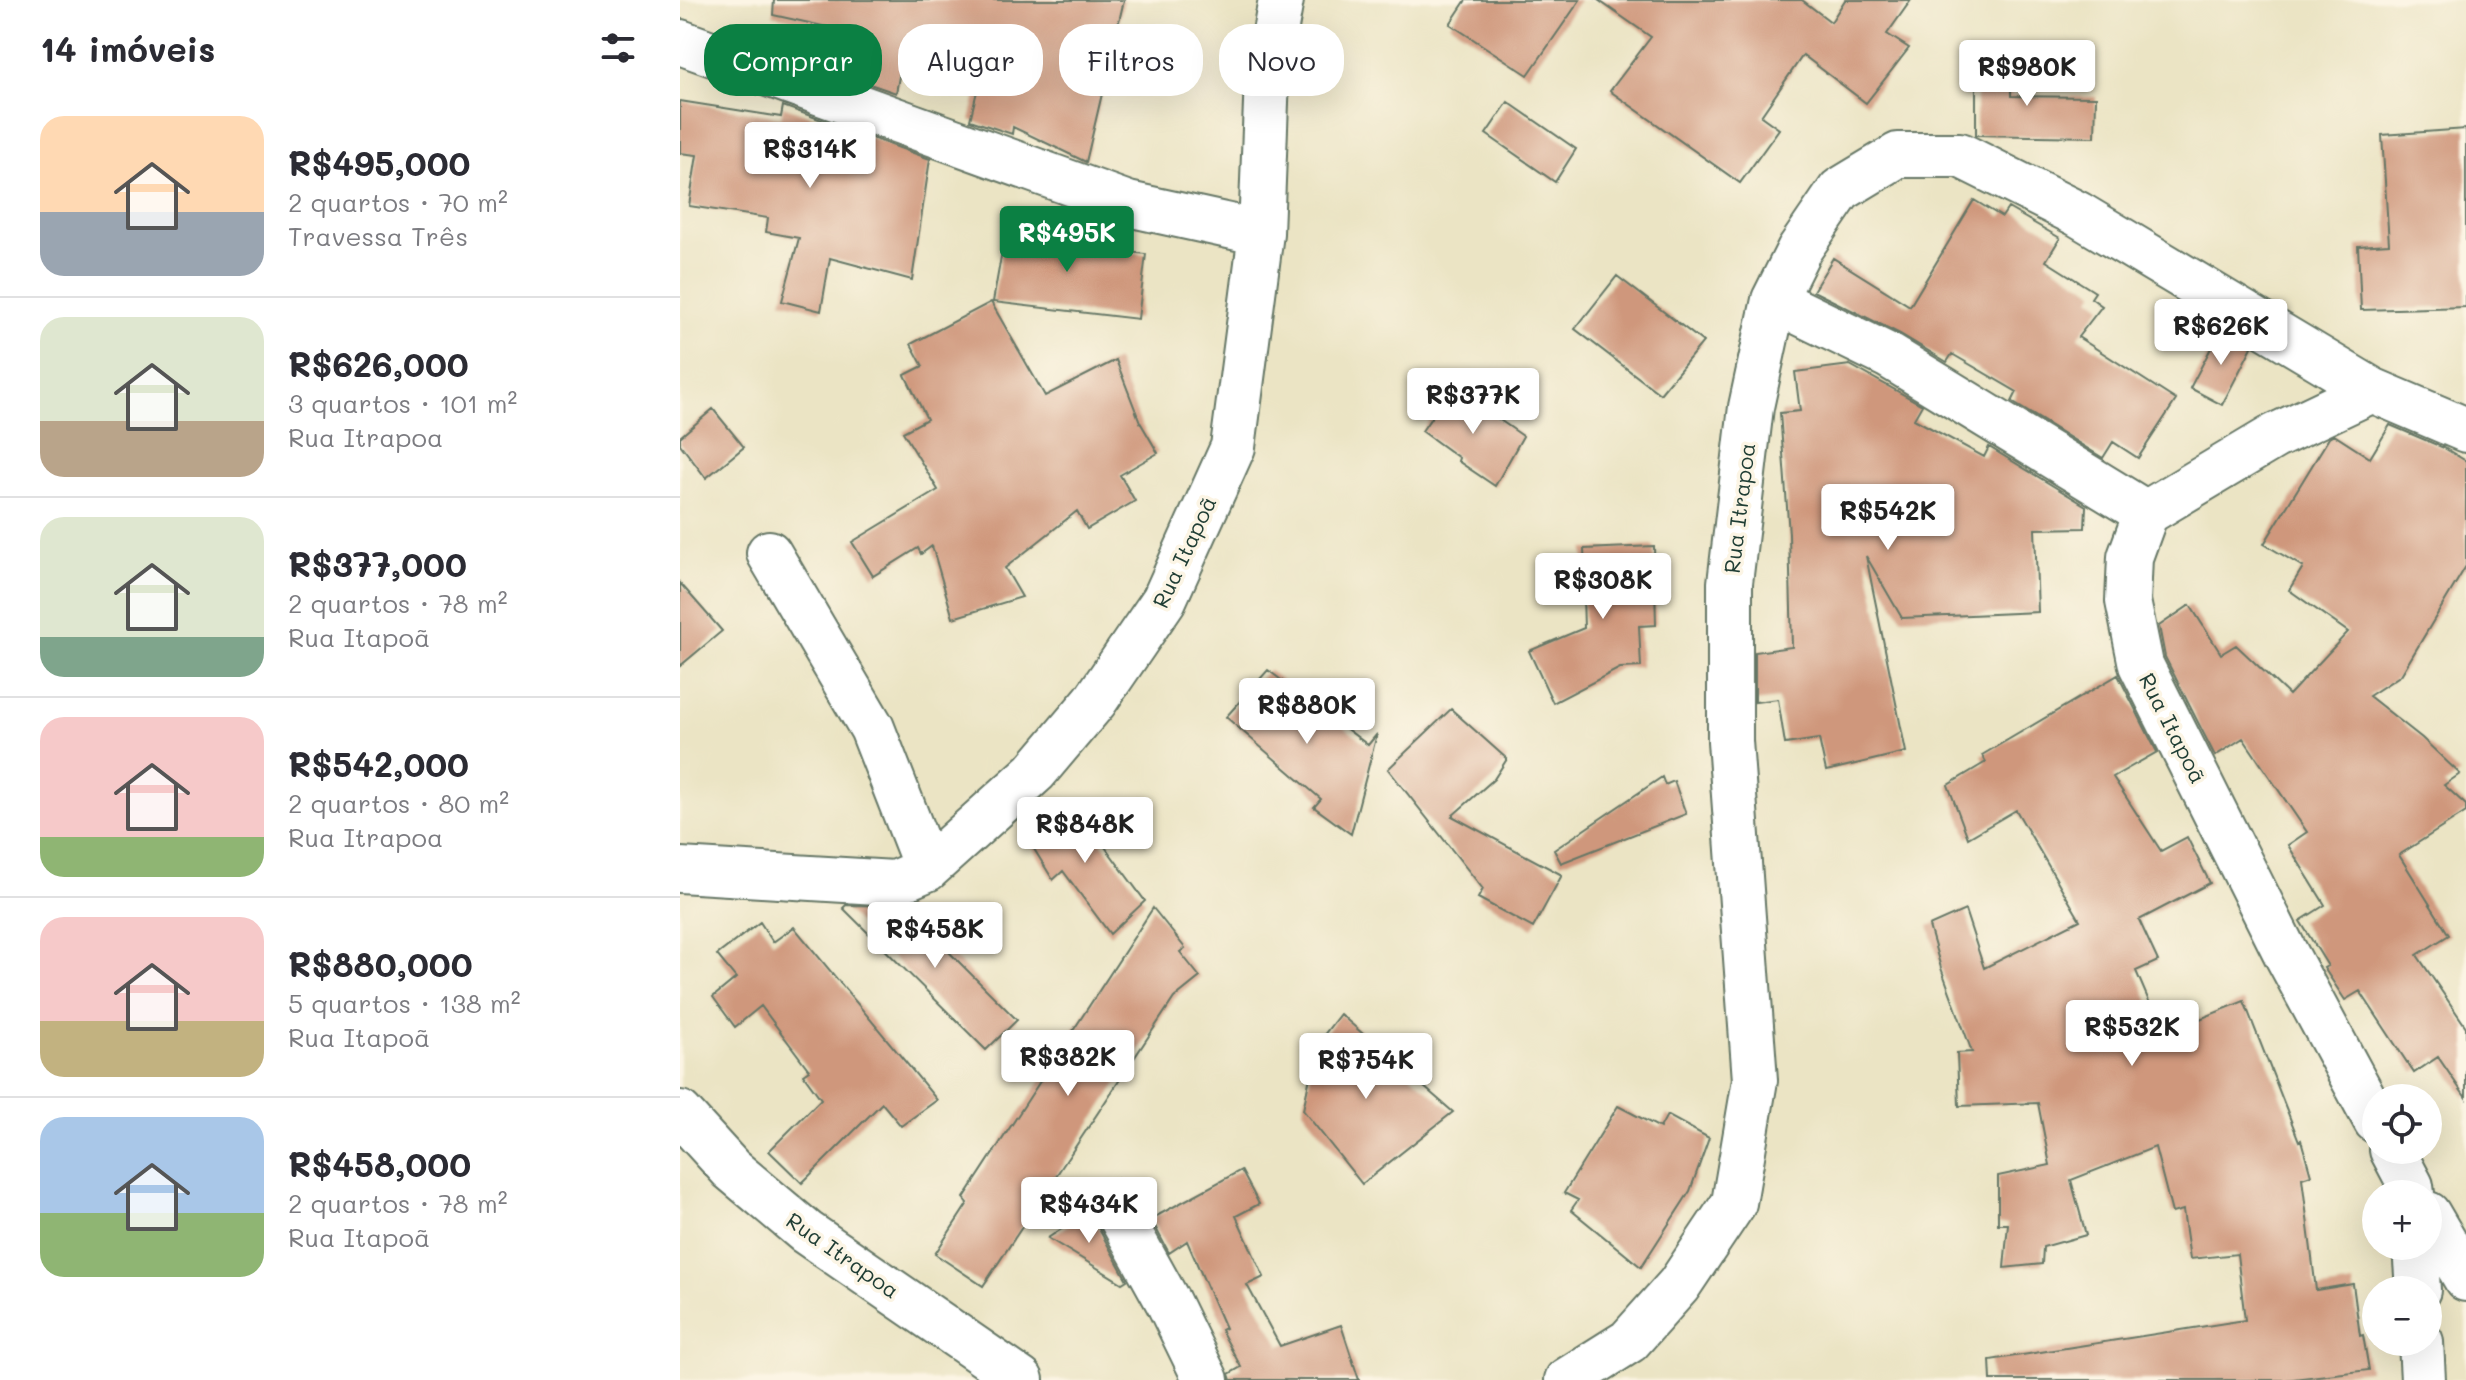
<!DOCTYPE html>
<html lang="pt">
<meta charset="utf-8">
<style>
body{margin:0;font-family:Mali,sans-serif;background:#f2f2f3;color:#2b2b33;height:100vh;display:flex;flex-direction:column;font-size:30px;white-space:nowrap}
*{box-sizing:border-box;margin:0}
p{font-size:26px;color:#7c7c81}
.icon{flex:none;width:44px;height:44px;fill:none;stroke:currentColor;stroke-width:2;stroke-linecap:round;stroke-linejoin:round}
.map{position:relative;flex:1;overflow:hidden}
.details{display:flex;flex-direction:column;background:#fff;width:680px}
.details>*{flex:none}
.banner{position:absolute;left:24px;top:24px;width:760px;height:72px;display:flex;gap:16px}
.fabs{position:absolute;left:1682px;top:1084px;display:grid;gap:16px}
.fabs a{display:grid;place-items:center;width:80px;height:80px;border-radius:50%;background:#fff;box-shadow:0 8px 32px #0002;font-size:40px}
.price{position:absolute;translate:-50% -68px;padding:0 18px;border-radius:8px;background:#fff;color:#222;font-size:26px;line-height:52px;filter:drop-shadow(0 2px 4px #0008)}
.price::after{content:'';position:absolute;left:50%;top:48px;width:24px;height:18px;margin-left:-12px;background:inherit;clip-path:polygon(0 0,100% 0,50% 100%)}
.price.active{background:#0b8043;color:#fff}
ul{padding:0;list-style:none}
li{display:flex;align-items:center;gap:24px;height:200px;padding:0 40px}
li+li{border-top:2px solid #e1e1e2}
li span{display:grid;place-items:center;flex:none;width:224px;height:160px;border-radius:24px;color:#555}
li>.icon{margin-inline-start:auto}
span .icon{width:96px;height:96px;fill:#fffc;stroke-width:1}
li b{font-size:34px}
h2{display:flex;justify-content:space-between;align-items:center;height:96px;padding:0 40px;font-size:34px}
.tag{padding:0 28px;border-radius:32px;background:#fff;box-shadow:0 8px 32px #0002;font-size:28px;line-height:72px}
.tag.active{background:#0b8043;color:#fff}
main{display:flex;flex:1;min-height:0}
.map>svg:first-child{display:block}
.building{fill:#cf977c}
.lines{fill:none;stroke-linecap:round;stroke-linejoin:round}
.minor-casing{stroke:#676;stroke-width:48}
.minor{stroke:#fff;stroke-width:44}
.labels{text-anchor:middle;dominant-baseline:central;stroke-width:7;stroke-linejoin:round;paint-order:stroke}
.street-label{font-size:22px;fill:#1f3d34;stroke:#fcf5e5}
</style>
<main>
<section class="details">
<h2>14 imóveis<svg class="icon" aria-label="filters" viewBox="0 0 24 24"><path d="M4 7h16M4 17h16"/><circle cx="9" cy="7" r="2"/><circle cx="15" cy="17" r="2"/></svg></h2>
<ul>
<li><span style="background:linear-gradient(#ffd9b3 60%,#9aa5b1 0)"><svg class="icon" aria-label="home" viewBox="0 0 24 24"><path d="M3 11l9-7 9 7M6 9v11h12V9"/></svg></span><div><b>R$495,000</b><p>2 quartos · 70 m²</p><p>Travessa Três</p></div></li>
<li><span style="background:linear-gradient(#dfe7d0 65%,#b9a48a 0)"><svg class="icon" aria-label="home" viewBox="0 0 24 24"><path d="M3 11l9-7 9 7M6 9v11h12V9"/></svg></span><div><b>R$626,000</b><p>3 quartos · 101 m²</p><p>Rua Itrapoa</p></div></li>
<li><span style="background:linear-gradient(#dfe7d0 75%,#7fa58c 0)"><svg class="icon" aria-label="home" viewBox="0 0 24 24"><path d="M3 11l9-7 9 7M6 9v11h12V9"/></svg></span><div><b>R$377,000</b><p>2 quartos · 78 m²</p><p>Rua Itapoã</p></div></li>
<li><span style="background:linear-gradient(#f6c9c9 75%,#8fb573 0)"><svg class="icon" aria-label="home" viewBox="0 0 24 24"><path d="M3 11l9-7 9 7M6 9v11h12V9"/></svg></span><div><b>R$542,000</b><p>2 quartos · 80 m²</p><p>Rua Itrapoa</p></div></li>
<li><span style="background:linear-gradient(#f6c9c9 65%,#c2b280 0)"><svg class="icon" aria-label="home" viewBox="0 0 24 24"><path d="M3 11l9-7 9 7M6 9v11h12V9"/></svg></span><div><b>R$880,000</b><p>5 quartos · 138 m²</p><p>Rua Itapoã</p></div></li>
<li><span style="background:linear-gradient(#a9c7e8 60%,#8fb573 0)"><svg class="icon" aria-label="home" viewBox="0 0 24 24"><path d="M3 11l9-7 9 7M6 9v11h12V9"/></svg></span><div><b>R$458,000</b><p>2 quartos · 78 m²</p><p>Rua Itapoã</p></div></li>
</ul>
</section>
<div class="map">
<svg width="1786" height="1380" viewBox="0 0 1786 1380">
<rect width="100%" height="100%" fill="#fcf5e5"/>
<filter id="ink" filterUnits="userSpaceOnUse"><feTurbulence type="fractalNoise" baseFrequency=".0125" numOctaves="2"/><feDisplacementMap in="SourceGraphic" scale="16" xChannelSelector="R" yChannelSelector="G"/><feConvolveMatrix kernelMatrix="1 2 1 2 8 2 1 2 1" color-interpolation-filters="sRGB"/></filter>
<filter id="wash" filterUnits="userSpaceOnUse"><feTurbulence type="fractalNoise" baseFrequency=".006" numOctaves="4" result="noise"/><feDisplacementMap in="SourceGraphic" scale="32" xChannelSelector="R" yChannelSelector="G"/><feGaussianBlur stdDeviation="1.8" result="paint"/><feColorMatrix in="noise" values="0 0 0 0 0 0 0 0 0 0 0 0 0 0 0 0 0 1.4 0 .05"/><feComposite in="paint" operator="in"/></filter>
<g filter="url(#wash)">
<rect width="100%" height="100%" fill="#ebe4c4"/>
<g id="blocks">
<path class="building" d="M94,0H444L406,162L333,127L332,134L290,120L298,87L220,71L216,93L178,80L188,36L93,15Z
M786,0H900L848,75L770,24Z
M918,0H1122L1151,22L1165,0H1231L1207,34L1229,48L1186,103L1123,55L1081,116L1099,129L1060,183L930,91L971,37Z
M1296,58H1331V96L1416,97L1415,137L1296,135Z
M0,101L101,117L103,106L250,159L232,280L150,258L141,311L102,301L119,238L86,232L88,218L9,206L17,155L0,153Z
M828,102L896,149L875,182L806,134Z
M1786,129V307L1681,310L1678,246L1709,244L1702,135Z
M1294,200L1322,217L1328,208L1380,238L1366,261L1415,292L1411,298L1422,306L1398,337L1496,400L1458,458L1433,442L1423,458L1332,402L1337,392L1272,354L1267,362L1220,334L1133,291L1153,258L1230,306Z
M328,217L368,223L365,242L466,254L458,319L313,302Z
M937,276L1023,342L980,394L895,329Z
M311,302L365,396L436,360L460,422L478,453L440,475L455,501L407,529L397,511L325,568L342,597L273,618L252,546L241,554L238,548L193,576L172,542L258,490L223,432L247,419L225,375L243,366L231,344Z
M1541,329L1572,347L1542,405L1510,388Z
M1170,365L1242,405L1234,419L1304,457L1309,447L1406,506L1405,528L1355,529L1358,612L1222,618L1186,556L1226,752L1146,771L1139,739L1105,744L1098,699L1075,702V652L1112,647L1109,534L1100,413L1120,411L1115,372Z
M772,387L843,436L815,486L778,461L779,458L742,431Z
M33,409L64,447L26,478L0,444V437Z
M1710,425L1764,448L1786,461V566L1721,675L1689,696L1742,738L1780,774L1764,785L1786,805V812L1719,855L1769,935L1737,955L1786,1027V1098L1758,1057L1734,1073L1680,991L1665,1000L1644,968L1648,966L1620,921L1645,905L1608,845L1627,832L1563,738L1535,756L1485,657L1479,626L1510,605L1541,654L1556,645L1609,695L1668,632L1609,590L1623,567L1584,544L1649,438L1654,435L1690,458Z
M974,546L976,625L959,626L961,667L940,668L873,703L849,651L904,628L903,595H906L904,549Z
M0,583L42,631L0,666Z
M588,670L688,745L697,734L671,834L634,807L641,799L546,717Z
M1438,675L1477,752L1433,777L1481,851L1507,837L1530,883L1459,920L1478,961L1456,971L1483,1034L1564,1001L1619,1141L1621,1140L1631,1175L1622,1178L1636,1290L1673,1284L1680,1336L1683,1335L1689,1370L1605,1380H1311L1310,1360L1565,1320L1557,1254L1510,1259L1503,1210L1492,1213L1475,1147L1391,1180L1406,1235L1363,1247L1362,1264L1324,1268L1328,1224H1318V1176L1370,1165L1358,1103L1279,1106L1277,1053L1292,1052L1261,968L1249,926L1285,910L1304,968L1400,920L1336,810L1288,838L1268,785L1306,762L1302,755Z
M771,709L827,759L814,779L772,816L882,875L853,928L798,898L803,889L708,769Z
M982,777L985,785L994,781L1006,814L881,863L874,850Z
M391,801L465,901L430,934L383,871L373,880L343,831Z
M166,905L223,906L337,1020L306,1050L163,908Z
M473,908L505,948L500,952L520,977L494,998L303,1286L255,1254L288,1203L284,1198Z
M80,922L93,942L114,927L257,1100L221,1126L202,1103L122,1183L89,1151L141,1099L123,1074L129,1070L81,1006L55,1027L33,997L56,978L37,955Z
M660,1014L773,1112L682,1184L623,1110L637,1044Z
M938,1106L980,1128L987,1115L1029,1138L1010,1191L961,1267L891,1210L898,1200L884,1193Z
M561,1170L579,1204L556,1216L584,1277L567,1285L600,1346L661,1325L679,1380H551L549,1374L561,1367L541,1330L545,1328L507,1241L489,1253L471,1219Z
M409,1211L447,1280L442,1283L368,1238Z"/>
</g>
</g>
<g filter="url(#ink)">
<use href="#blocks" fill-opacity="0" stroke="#676" stroke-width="2"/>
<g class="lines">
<defs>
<path id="minor" d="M0,42L448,204L581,233
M1094,300L1209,356L1466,513
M1692,390L1595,436L1466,513L1450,557L1448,601L1461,665L1605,952L1696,1121
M89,553L192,728L247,869
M0,870L214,883L247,869L355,772L415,701L484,600L553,447L581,233L587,76L601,0
M0,1113L51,1169L126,1232L341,1380
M1712,1150L1731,1186L1732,1194
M432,1201L488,1302L526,1380
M1748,1214L1786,1279
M1735,1246L1738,1290
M1741,1342L1743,1380
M887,1380L949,1341L999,1285L1054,1203L1075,1080L1050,741V583L1071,407L1094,300L1119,250L1160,190L1218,155H1280L1398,214L1692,390L1786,430"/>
</defs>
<use href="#minor" class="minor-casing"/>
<use href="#minor" class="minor"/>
</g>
</g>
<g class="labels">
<g class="street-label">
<text transform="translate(1059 508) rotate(-83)">Rua Itrapoa</text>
<text transform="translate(504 552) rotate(-65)">Rua Itapoã</text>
<text transform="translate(1493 728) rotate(63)">Rua Itapoã</text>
<text transform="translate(163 1255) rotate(35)">Rua Itrapoa</text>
</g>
</g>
</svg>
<div class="fabs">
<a><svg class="icon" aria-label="locate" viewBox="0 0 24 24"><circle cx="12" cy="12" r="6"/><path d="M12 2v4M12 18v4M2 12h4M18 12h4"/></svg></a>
<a>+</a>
<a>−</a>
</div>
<b class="price" style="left:1347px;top:108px">R$980K</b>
<b class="price" style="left:130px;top:190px">R$314K</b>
<b class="price active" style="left:387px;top:274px">R$495K</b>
<b class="price" style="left:1541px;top:367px">R$626K</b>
<b class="price" style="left:793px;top:436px">R$377K</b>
<b class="price" style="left:1208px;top:552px">R$542K</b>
<b class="price" style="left:923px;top:621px">R$308K</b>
<b class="price" style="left:627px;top:746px">R$880K</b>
<b class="price" style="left:405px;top:865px">R$848K</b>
<b class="price" style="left:255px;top:970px">R$458K</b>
<b class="price" style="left:1452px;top:1068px">R$532K</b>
<b class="price" style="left:388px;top:1098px">R$382K</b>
<b class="price" style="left:686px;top:1101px">R$754K</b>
<b class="price" style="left:409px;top:1245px">R$434K</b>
<div class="banner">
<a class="tag active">Comprar</a>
<a class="tag">Alugar</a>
<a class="tag">Filtros</a>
<a class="tag">Novo</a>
</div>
</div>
</main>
